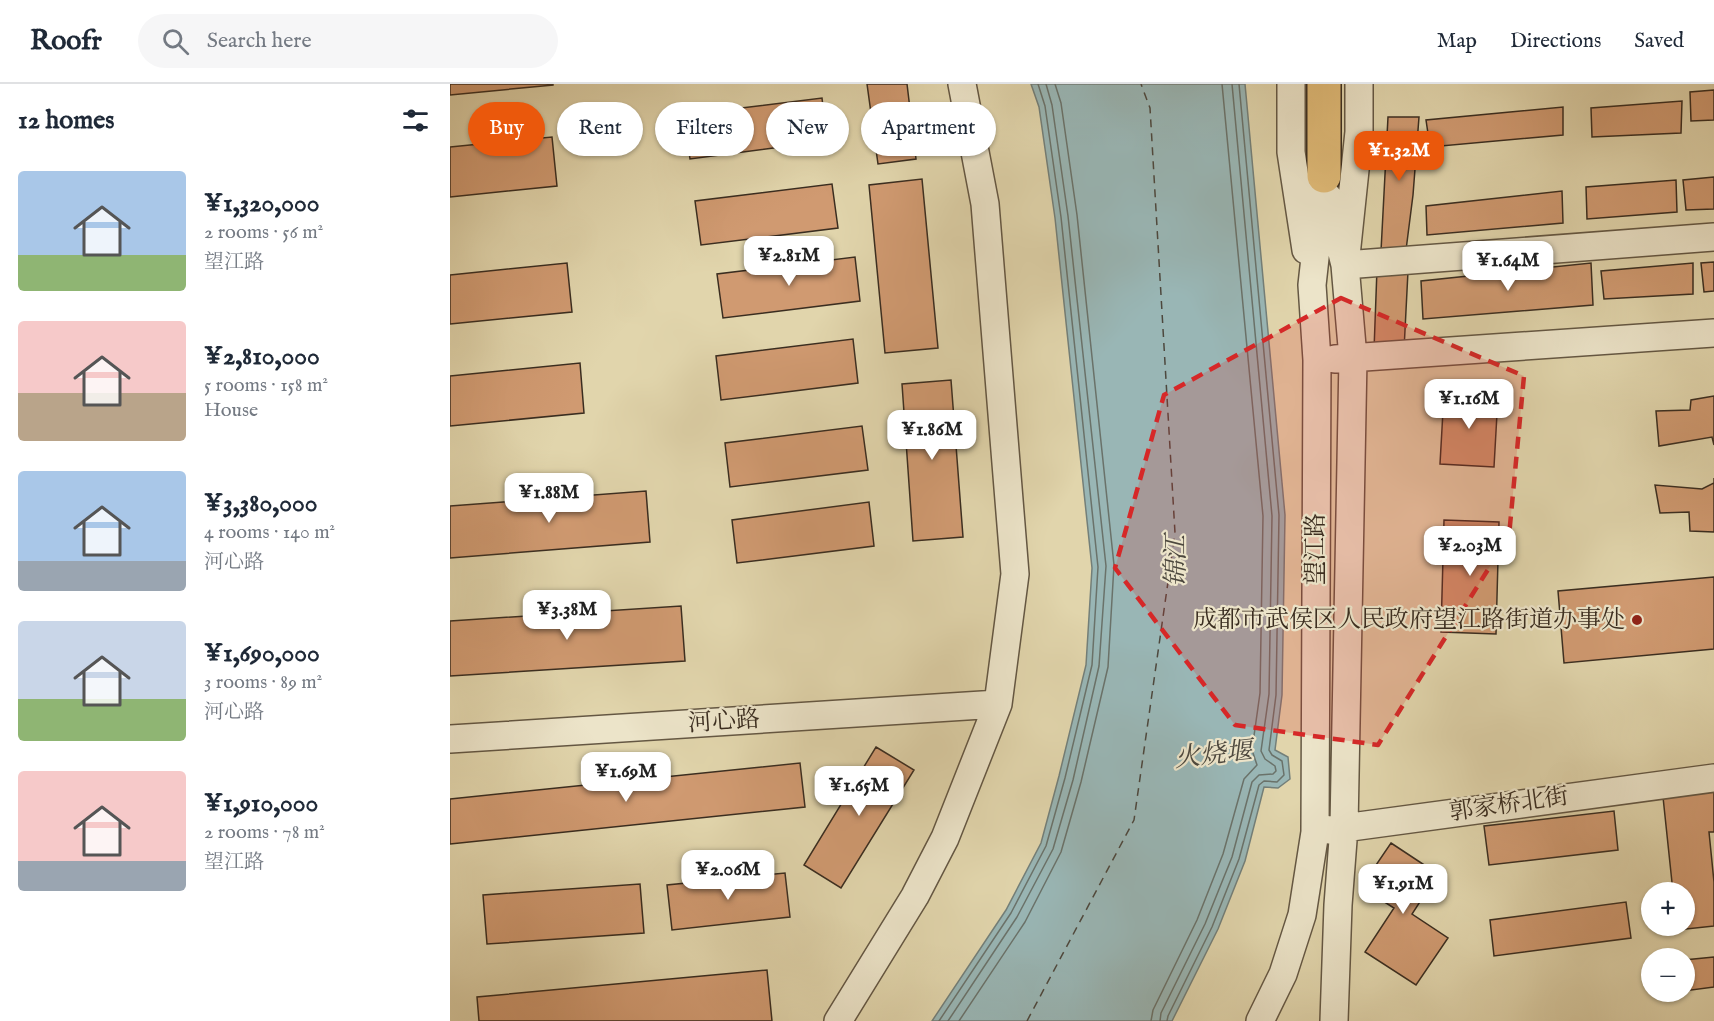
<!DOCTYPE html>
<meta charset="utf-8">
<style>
body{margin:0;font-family:"IM FELL English","Noto Serif SC",serif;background:#f6f6f7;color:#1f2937;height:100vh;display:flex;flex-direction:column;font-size:22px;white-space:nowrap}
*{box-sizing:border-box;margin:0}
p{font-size:20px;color:#747a83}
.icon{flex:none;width:33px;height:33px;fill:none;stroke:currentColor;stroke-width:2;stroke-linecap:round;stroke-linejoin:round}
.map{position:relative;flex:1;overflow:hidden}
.drawer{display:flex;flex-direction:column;background:#fff;width:450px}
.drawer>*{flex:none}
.top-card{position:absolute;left:18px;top:18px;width:570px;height:54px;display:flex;gap:12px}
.tools{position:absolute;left:1191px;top:798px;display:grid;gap:12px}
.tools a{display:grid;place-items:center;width:54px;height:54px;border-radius:50%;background:#fff;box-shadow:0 2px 4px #0004;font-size:30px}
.price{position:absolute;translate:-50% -51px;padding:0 14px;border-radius:12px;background:#fff;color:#222;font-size:20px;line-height:39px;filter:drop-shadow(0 2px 3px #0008)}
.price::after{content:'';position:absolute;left:50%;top:36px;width:18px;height:14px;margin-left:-9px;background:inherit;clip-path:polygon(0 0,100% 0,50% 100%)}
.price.active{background:#ea580c;color:#fff}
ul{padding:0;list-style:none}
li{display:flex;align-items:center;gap:18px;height:150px;padding:0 18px}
li span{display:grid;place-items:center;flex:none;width:168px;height:120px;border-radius:6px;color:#555}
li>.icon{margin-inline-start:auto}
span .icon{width:72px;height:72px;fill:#fffc;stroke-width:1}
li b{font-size:26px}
h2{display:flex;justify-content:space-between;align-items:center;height:72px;padding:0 18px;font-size:26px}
.pill{padding:0 21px;border-radius:27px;background:#fff;box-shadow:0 2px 4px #0004;font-size:21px;line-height:54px}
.pill.active{background:#ea580c;color:#fff}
header{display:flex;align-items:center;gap:36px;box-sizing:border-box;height:84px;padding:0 30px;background:#fff;border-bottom:2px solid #e0e1e3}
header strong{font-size:28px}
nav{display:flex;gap:33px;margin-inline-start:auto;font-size:21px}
.search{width:420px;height:54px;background:#f6f6f7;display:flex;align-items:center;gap:15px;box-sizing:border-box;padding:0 21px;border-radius:33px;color:#747a83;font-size:22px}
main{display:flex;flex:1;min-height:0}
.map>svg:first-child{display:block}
.water{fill:#99b6b5;stroke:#737f79;stroke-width:1.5}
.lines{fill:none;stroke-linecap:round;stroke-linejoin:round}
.shore{stroke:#6a726a;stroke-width:1.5}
.ferry{stroke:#4d483e;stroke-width:1.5;stroke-dasharray:8 6;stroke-linecap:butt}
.building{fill:#d09a71;stroke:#3a2d20;stroke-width:1.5}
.minor-casing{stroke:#645743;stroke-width:30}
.major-casing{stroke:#3a2d20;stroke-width:36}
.minor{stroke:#ece4c9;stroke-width:27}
.major{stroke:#e0ba76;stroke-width:33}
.marked{fill:#d62828;fill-opacity:0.2;stroke:#d62828;stroke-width:4.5;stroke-dasharray:12 8;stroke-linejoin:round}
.poi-dot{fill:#8f2418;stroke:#ece4c9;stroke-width:2}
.labels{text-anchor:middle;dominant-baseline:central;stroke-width:4.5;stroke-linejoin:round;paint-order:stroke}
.street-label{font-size:24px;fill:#3a2d20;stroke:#ece4c9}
.poi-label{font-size:24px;fill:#3a2d20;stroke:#ece4c9;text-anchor:end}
.water-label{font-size:26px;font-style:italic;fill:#4d483e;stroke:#ece4c9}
</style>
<header>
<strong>Roofr</strong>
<div class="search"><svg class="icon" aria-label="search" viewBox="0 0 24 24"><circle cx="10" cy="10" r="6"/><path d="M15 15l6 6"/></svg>Search here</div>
<nav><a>Map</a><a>Directions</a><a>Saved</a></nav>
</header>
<main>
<section class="drawer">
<h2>12 homes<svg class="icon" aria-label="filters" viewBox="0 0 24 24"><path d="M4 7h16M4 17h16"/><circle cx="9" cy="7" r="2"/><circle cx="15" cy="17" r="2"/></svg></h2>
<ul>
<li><span style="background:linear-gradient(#a9c7e8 70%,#8fb573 0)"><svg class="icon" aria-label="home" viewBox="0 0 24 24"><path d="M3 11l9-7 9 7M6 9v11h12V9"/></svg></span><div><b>¥1,320,000</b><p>2 rooms · 56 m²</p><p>望江路</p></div></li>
<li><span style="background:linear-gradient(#f6c9c9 60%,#b9a48a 0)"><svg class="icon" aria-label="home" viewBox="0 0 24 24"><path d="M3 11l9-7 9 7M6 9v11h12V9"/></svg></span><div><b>¥2,810,000</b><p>5 rooms · 158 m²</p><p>House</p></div></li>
<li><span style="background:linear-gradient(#a9c7e8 75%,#9aa5b1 0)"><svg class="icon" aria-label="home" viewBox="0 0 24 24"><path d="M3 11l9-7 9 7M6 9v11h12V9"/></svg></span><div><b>¥3,380,000</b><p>4 rooms · 140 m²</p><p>河心路</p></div></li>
<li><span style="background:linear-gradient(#c9d6e8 65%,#8fb573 0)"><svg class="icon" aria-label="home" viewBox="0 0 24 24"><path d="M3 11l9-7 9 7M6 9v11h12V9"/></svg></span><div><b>¥1,690,000</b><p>3 rooms · 89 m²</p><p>河心路</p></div></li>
<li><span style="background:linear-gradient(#f6c9c9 75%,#9aa5b1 0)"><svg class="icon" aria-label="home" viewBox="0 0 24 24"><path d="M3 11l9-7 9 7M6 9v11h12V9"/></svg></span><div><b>¥1,910,000</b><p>2 rooms · 78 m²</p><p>望江路</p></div></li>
</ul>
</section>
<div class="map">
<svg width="1264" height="937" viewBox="0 0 1264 937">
<rect width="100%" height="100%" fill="#e1d5ac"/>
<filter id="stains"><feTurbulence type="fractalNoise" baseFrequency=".00333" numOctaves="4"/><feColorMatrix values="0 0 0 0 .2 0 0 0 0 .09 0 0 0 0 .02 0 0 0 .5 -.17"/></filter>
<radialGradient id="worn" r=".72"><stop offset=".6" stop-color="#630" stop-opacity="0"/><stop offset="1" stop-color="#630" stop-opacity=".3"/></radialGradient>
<path class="water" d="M581,0H795L835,431L832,611L825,666L838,673L840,695L828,704L814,703L795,777L768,845L722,937H482L556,826L591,759L609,692L636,581L642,484L605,134L589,23Z"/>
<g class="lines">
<path class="shore" d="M489,937L561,829L596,762L615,694L642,581L648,483L611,133L595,22L588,0
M498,937L567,833L603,765L623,696L649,582L656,482L618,132L602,21L596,0
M509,937L575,838L611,768L631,698L658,583L664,481L627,131L611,19L605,0
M701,937L703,926L747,836L773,770L794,695L807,681L802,666L810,609L813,432L772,0
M710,937L711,929L755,840L782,773L802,698L809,691L823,690L826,687L825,682L815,675L811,667L819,610L822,432L782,0
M717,937L718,932L762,843L789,775L809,701L814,697L827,698L834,691L832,677L822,671L819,666L826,611L829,431L789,0"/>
<path class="ferry" d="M577,937L684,736L725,449L700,24L691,0"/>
</g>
<path class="building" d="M0,0H103V1L0,11Z
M417,0H457L466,75L428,80Z
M1264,6V36L1241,37L1240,8Z
M372,14L377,57L240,75L234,31Z
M1232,17L1231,49L1142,53L1141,24Z
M1113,23V51L980,63L976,36Z
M938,33H969L963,111L956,166L931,167Z
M102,53L107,102L0,113V63Z
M1264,93V125L1236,126L1233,96Z
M472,95L488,264L435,269L419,101Z
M1226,96L1227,128L1137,135L1136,103Z
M382,100L388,144L251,161L245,117Z
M1112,107L1113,139L977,151L976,122Z
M405,173L410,217L273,234L267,190Z
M1264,178V207L1254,208L1251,179Z
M117,179L122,228L0,240V191Z
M1141,179L1143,221L973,235L971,197Z
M1243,179V210L1154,215L1151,187Z
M927,185L958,187L954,266H924Z
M403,255L408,299L271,316L266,272Z
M130,279L134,329L0,342V292Z
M501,296L513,453L463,457L452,300Z
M994,309L1048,312L1044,383L990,380Z
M1264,312V361L1262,353L1209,362L1206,327L1240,326L1241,316Z
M412,342L418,386L280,403L275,359Z
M1264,394V448L1240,447L1239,428L1210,429L1205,401L1252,405L1264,399Z
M196,407L200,458L0,474V422Z
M419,418L424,462L287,479L282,436Z
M994,436L1049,438L1046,550L991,548Z
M1264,493V565L1114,579L1108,507Z
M231,522L235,577L0,592V537Z
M426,663L464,686L391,804L354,781Z
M350,679L355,723L0,760V715Z
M1264,707V748H1259L1264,798V842L1227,846L1226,842H1234V808H1223L1213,713Z
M1164,727L1168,766L1039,781L1034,742Z
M941,759L988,790L962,830L998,854L966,901L915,868L944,824L911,803Z
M335,789L340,833L222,846L217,801Z
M190,800L194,849L37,860L33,811Z
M1176,818L1181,854L1044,872L1040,836Z
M1264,873V903L1234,907V876Z
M317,886L322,937H29L27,913Z"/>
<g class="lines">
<defs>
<path id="minor" d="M841,0V68L856,166
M909,0V48L895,181L1264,153
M878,113L895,181L903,274L894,743L888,821L884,937
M885,275L1264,249
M0,655L548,620
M879,746L1264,694
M388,937L465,812L495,754L548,620L565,490L535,120L512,0
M810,937L833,890L852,831L865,748L867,276L862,201L874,92"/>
<path id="major" d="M874,92V0"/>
</defs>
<use href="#minor" class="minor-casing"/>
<use href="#major" class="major-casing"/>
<use href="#minor" class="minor"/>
<use href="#major" class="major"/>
</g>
<path class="marked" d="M891,214L1074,292L1059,452L928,661L785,641L665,484L714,311Z"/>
<circle class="poi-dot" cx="1187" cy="536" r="6"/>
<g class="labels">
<g class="street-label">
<text transform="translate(866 465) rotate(-90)">望江路</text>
<text transform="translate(274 638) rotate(-4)">河心路</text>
<text transform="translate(1059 721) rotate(-8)">郭家桥北街</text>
</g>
<g class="poi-label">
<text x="1175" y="536">成都市武侯区人民政府望江路街道办事处</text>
</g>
<g class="water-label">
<text transform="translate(726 477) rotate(-90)">锦江</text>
<text transform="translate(763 671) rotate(-6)">火烧堰</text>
</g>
</g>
<rect width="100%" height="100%" filter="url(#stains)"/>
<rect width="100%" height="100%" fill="url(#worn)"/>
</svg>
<div class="tools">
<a>+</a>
<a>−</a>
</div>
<b class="price active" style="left:949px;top:98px">¥1.32M</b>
<b class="price" style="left:339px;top:203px">¥2.81M</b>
<b class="price" style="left:1058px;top:208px">¥1.64M</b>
<b class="price" style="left:1019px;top:346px">¥1.16M</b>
<b class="price" style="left:482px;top:377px">¥1.86M</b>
<b class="price" style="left:99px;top:440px">¥1.88M</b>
<b class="price" style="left:1020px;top:493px">¥2.03M</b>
<b class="price" style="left:117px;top:557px">¥3.38M</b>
<b class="price" style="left:176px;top:719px">¥1.69M</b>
<b class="price" style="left:409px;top:733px">¥1.65M</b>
<b class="price" style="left:278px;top:817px">¥2.06M</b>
<b class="price" style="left:953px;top:831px">¥1.91M</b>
<div class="top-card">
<a class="pill active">Buy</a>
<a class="pill">Rent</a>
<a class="pill">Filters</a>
<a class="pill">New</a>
<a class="pill">Apartment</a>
</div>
</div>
</main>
